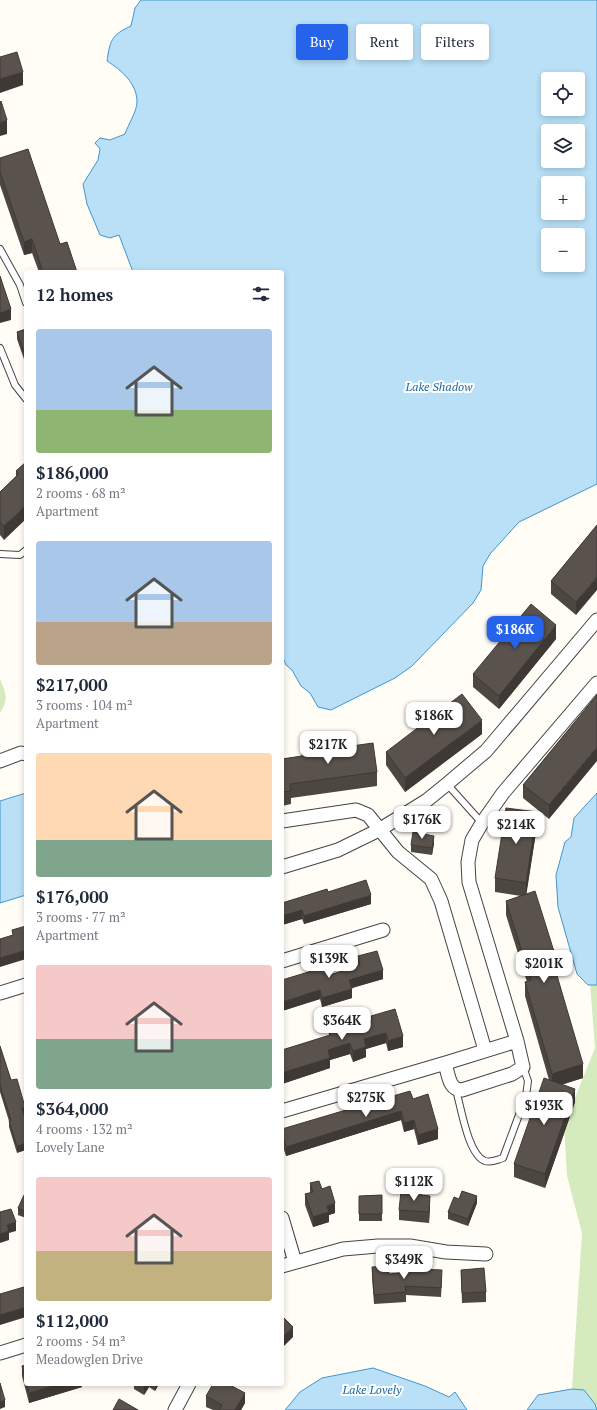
<!DOCTYPE html>
<meta charset="utf-8">
<style>
body{margin:0;font-family:"PT Serif",serif;background:#f2f2f3;color:#1f2937;height:100vh;display:flex;flex-direction:column;font-size:15px;white-space:nowrap}
*{box-sizing:border-box;margin:0}
p{font-size:13px;color:#747a83}
.icon{flex:none;width:22px;height:22px;fill:none;stroke:currentColor;stroke-width:2;stroke-linecap:round;stroke-linejoin:round}
.map{position:relative;flex:1;overflow:hidden}
.panel{position:absolute;left:24px;top:270px;width:260px;height:1116px;display:flex;flex-direction:column;background:#fff;border-radius:4px;box-shadow:0 2px 6px #0003}
.panel>*{flex:none}
.guide{position:absolute;left:296px;top:24px;width:241px;height:36px;display:flex;gap:8px}
.controls{position:absolute;left:541px;top:72px;display:grid;gap:8px}
.controls a{display:grid;place-items:center;width:44px;height:44px;border-radius:4px;background:#fff;box-shadow:0 2px 6px #0003;font-size:20px}
.price{position:absolute;translate:-50% -34px;padding:0 9px;border-radius:8px;background:#fff;color:#222;font-size:13px;line-height:26px;filter:drop-shadow(0 1px 2px #0008)}
.price::after{content:'';position:absolute;left:50%;top:24px;width:12px;height:9px;margin-left:-6px;background:inherit;clip-path:polygon(0 0,100% 0,50% 100%)}
.price.on{background:#2563eb;color:#fff}
ul{padding:0;list-style:none}
li{display:grid;align-content:center;gap:8px;height:212px;padding:0 12px}
li span{display:grid;place-items:center;height:124px;border-radius:4px;color:#555}
li>.icon{margin-inline-start:auto}
span .icon{width:72px;height:72px;fill:#fffc;stroke-width:1}
li b{font-size:17px}
h2{display:flex;justify-content:space-between;align-items:center;height:48px;padding:0 12px;font-size:17px}
.pill{padding:0 14px;border-radius:4px;background:#fff;box-shadow:0 2px 6px #0003;font-size:14px;line-height:36px}
.pill.on{background:#2563eb;color:#fff}
.map>svg:first-child{display:block}
.green{fill:#d5ebbd}
.water{fill:#b9e0f7;stroke:#3f96cf;fill-rule:evenodd}
.lines{fill:none;stroke-linecap:round;stroke-linejoin:round}
.lane-casing{stroke:#444;stroke-width:8}
.street-casing{stroke:#444;stroke-width:15}
.lane{stroke:#fff;stroke-width:6}
.street{stroke:#fff;stroke-width:13}
.wall{fill:#4d4742}
.shaded-wall{fill:#3f3936}
.building{fill:#5a524d;stroke:#3f3936}
.labels{text-anchor:middle;dominant-baseline:central;stroke-width:4;stroke-linejoin:round;paint-order:stroke}
.water-label{font-size:12px;font-style:italic;fill:#1768a6;stroke:#fff}
</style>
<div class="map">
<svg width="597" height="1410" viewBox="0 0 597 1410">
<rect width="100%" height="100%" fill="#fffdf5"/>
<path class="green" d="M0,679C6,693 9,700 0,713Z
M597,852V1408L584,1390L572,1389L582,1233L567,1176L564,1125L595,1048L589,970Z"/>
<path class="water" d="M141,0H597V484L519,522L490,554L483,566L481,590L473,603L412,666L395,678L331,710L318,707L310,693L301,686L292,670L286,665L282,656V272H133L119,235L110,238L100,235L87,204L83,184L98,160L100,149L95,143L100,138L110,140L125,134C128,125 137,111 137,102C137,83 121,70 107,61C110,41 111,35 131,26L135,8ZM548,79H578V109H548ZM548,131H578V161H548ZM548,183H578V213H548ZM548,235H578V265H548Z
M26,793V895L0,903V801Z
M597,793V985H588L577,974L558,907L556,875L565,842L571,837L574,818Z
M373,1368L425,1386L449,1397L455,1392L467,1410H285L300,1392L322,1378Z
M572,1389L584,1390L595,1404L597,1410H527L538,1395Z"/>
<g class="lines">
<defs>
<path id="lane" d="M0,249L20,285L26,303
M0,348L15,385L26,399
M0,554L20,555L26,550
M447,784L482,823
M456,1090C461,1107 468,1155 485,1161C492,1163 496,1160 503,1158L526,1096L528,1081L523,1067"/>
<path id="street" d="M0,761L21,753L26,754
M282,821L356,810L368,815L398,852L431,879L441,901L485,1050
M282,867L338,850L379,830L426,801L447,784L486,751L597,620
M282,961L383,930
M0,993L26,985
M517,1041L449,1062L446,1067C449,1078 450,1090 462,1090L512,1074L523,1067L517,1041L469,882L468,862L472,840L482,823L503,793L597,683
M282,1111L449,1062
M282,1218L295,1262
M282,1266L343,1249L378,1246H410L446,1252L486,1254
M0,1353L26,1345
M175,1410L189,1384"/>
</defs>
<use href="#lane" class="lane-casing"/>
<use href="#street" class="street-casing"/>
<use href="#lane" class="lane"/>
<use href="#street" class="street"/>
</g>
<path class="wall" d="M0,158L60,244L77,272H39L32,253L24,255L0,185Z
M26,329V365L17,339V332Z
M26,462L4,540L0,535V492L16,476V471Z
M597,525L576,615L551,594V581Z
M556,639L499,709L473,687V674Z
M597,695L549,819L523,798V785Z
M482,734L405,792L386,765V752Z
M302,753L377,772V786L291,798V804L282,806V759L302,756Z
M537,826L526,894L557,975L583,1078L562,1084L575,1102L545,1188L514,1177V1164L549,1080L525,996V982H527L506,915V901L521,896L495,892V878Z
M434,843L432,855L411,852V845Z
M328,892L371,904L304,924L302,919L282,925V933V903Z
M358,956L383,979L351,988L352,998L322,1007L320,999L282,1011L330,975L358,966Z
M371,1016L403,1047L388,1051L386,1043L366,1049V1057L353,1062L350,1054L330,1060V1068L282,1084V1050L329,1036V1033L371,1020Z
M0,1046L11,1080L25,1114H24L17,1153L9,1127V1121L0,1092Z
M413,1099L438,1139L418,1145L414,1129L404,1132L401,1120L286,1156L282,1144V1129Z
M310,1183L322,1189L335,1213L329,1215V1222L313,1227L305,1205V1194L310,1193Z
M382,1195V1221H359V1196Z
M422,1195L430,1206L429,1223L399,1220V1210Z
M26,1196V1218L18,1215V1208Z
M459,1199L477,1203L468,1226L448,1219V1212Z
M372,1267L389,1274L442,1279L441,1297L406,1295V1302L374,1304L372,1276Z
M461,1270L486,1292V1302L462,1303Z
M26,1365V1384H82V1387L29,1403L22,1376V1366Z
M134,1384H159L155,1391L149,1387L144,1395L134,1389Z
M206,1396L245,1403L241,1410H213L206,1407Z"/>
<path class="shaded-wall" d="M23,72V85L0,93V79Z
M7,120V134L0,136V123Z
M32,239V253L24,255V242Z
M11,309V320L0,323V313Z
M26,505V519L4,540V526Z
M597,577V590L576,615V602Z
M556,625V639L499,709V696Z
M482,720V734L405,792V778Z
M597,747V761L549,819V805Z
M537,812V826L526,897V883Z
M434,836V843L432,855V848Z
M371,895V904L304,924V916Z
M302,910V919L282,925V933V916Z
M26,950V959L0,967V958Z
M557,961V975L553,962Z
M383,970V979L349,989V980Z
M352,989V998L322,1007V998Z
M320,990V999L282,1011V1002Z
M386,1033V1043L366,1049V1057L353,1062V1051L364,1039Z
M403,1036V1047L388,1051V1041Z
M350,1043V1054L330,1060V1068L282,1084V1073L328,1050Z
M583,1064V1078L552,1088V1074Z
M575,1089V1102L545,1188V1174Z
M25,1107V1114L22,1115V1108Z
M401,1111V1120L286,1156V1147Z
M414,1120V1129L404,1132V1123Z
M438,1129V1139L418,1145V1135Z
M26,1143V1150L17,1153V1146Z
M430,1196V1206L429,1223V1212Z
M477,1196V1203L468,1226V1219Z
M335,1203V1213L329,1215V1222L313,1227V1217L327,1206Z
M16,1222V1231L9,1233V1240L0,1243V1234L7,1225Z
M26,1307V1317L0,1325V1315Z
M293,1327V1337L282,1348V1337Z
M60,1384H82V1387L29,1403V1393Z
M144,1384H149V1387L144,1395Z
M155,1384H159L155,1391Z
M245,1393V1403L241,1410H235Z
M5,1400V1407L0,1409V1402Z"/>
<path class="building" d="M17,52L23,72L0,79V57Z
M1,101L7,120L0,123V102Z
M28,149L60,244L67,242L77,272H43L32,239L24,242L0,172V158Z
M0,276L11,309L0,313Z
M26,329V358L17,332Z
M26,462V505L4,526L0,522V492L19,474L16,471Z
M597,525V577L576,602L551,581Z
M531,604L556,625L499,696L473,674Z
M462,694L482,720L405,778L386,752Z
M597,695V747L549,805L523,785Z
M373,743L377,772L290,784L291,791L282,792V759L302,756V753Z
M506,808L537,812L526,883L495,878Z
M413,832L434,836L432,848L411,845Z
M366,880L371,895L304,916L302,910L282,916V903L327,889L328,892Z
M535,891L557,961L553,962L583,1064L552,1074L525,982L531,980L506,901Z
M26,926V950L0,958V939L13,935L12,930Z
M377,951L383,970L349,980L352,989L322,998L320,990L282,1002V980L328,966L330,975L360,965L358,956Z
M395,1009L403,1036L388,1041L386,1033L364,1039L366,1047L353,1051L350,1043L328,1050L330,1058L282,1073V1050L330,1035L329,1033L372,1020L371,1016Z
M0,1046L11,1080L17,1079L25,1107L22,1108L26,1122V1143L17,1146L9,1121L11,1120L0,1085Z
M544,1078L575,1089L545,1174L514,1164Z
M410,1091L413,1099L428,1094L438,1129L418,1135L414,1120L404,1123L401,1111L286,1147L282,1135V1129Z
M319,1181L322,1189L330,1186L335,1203L327,1206L329,1212L313,1217L305,1194L313,1192L310,1183Z
M401,1191L422,1193L421,1195L430,1196L429,1212L399,1210Z
M462,1191L477,1196L468,1219L448,1212L454,1197L459,1199Z
M24,1195L26,1196V1212L18,1208Z
M382,1195V1214H359V1196Z
M11,1209L16,1222L7,1225L9,1231L0,1234V1212Z
M388,1266L389,1274L419,1271V1269L442,1270L441,1288L405,1286L406,1292L374,1295L372,1267Z
M484,1268L486,1292L462,1293L461,1270Z
M24,1287L25,1292H26V1307L0,1315V1294Z
M282,1316L293,1327L282,1337Z
M26,1365V1381L22,1366Z
M0,1383L5,1400L0,1402Z
M27,1384H60L29,1393Z
M213,1384H228L245,1393L235,1410H219L222,1405L206,1396Z
M119,1399L138,1410H113Z"/>
<g class="labels">
<g class="water-label">
<text x="439" y="386">Lake Shadow</text>
<text x="372" y="1389">Lake Lovely</text>
</g>
</g>
</svg>
<div class="controls">
<a><svg class="icon" aria-label="locate" viewBox="0 0 24 24"><circle cx="12" cy="12" r="6"/><path d="M12 2v4M12 18v4M2 12h4M18 12h4"/></svg></a>
<a><svg class="icon" aria-label="layers" viewBox="0 0 24 24"><path d="M12 4l9 5-9 5-9-5zM3 14l9 5 9-5"/></svg></a>
<a>+</a>
<a>−</a>
</div>
<b class="price on" style="left:515px;top:650px">$186K</b>
<b class="price" style="left:434px;top:736px">$186K</b>
<b class="price" style="left:328px;top:765px">$217K</b>
<b class="price" style="left:422px;top:840px">$176K</b>
<b class="price" style="left:516px;top:845px">$214K</b>
<b class="price" style="left:329px;top:979px">$139K</b>
<b class="price" style="left:544px;top:984px">$201K</b>
<b class="price" style="left:342px;top:1041px">$364K</b>
<b class="price" style="left:366px;top:1118px">$275K</b>
<b class="price" style="left:544px;top:1126px">$193K</b>
<b class="price" style="left:414px;top:1202px">$112K</b>
<b class="price" style="left:404px;top:1280px">$349K</b>
<div class="guide">
<a class="pill on">Buy</a>
<a class="pill">Rent</a>
<a class="pill">Filters</a>
</div>
<section class="panel">
<h2>12 homes<svg class="icon" aria-label="filters" viewBox="0 0 24 24"><path d="M4 7h16M4 17h16"/><circle cx="9" cy="7" r="2"/><circle cx="15" cy="17" r="2"/></svg></h2>
<ul>
<li><span style="background:linear-gradient(#a9c7e8 65%,#8fb573 0)"><svg class="icon" aria-label="home" viewBox="0 0 24 24"><path d="M3 11l9-7 9 7M6 9v11h12V9"/></svg></span><div><b>$186,000</b><p>2 rooms · 68 m²</p><p>Apartment</p></div></li>
<li><span style="background:linear-gradient(#a9c7e8 65%,#b9a48a 0)"><svg class="icon" aria-label="home" viewBox="0 0 24 24"><path d="M3 11l9-7 9 7M6 9v11h12V9"/></svg></span><div><b>$217,000</b><p>3 rooms · 104 m²</p><p>Apartment</p></div></li>
<li><span style="background:linear-gradient(#ffd9b3 70%,#7fa58c 0)"><svg class="icon" aria-label="home" viewBox="0 0 24 24"><path d="M3 11l9-7 9 7M6 9v11h12V9"/></svg></span><div><b>$176,000</b><p>3 rooms · 77 m²</p><p>Apartment</p></div></li>
<li><span style="background:linear-gradient(#f6c9c9 60%,#7fa58c 0)"><svg class="icon" aria-label="home" viewBox="0 0 24 24"><path d="M3 11l9-7 9 7M6 9v11h12V9"/></svg></span><div><b>$364,000</b><p>4 rooms · 132 m²</p><p>Lovely Lane</p></div></li>
<li><span style="background:linear-gradient(#f6c9c9 60%,#c2b280 0)"><svg class="icon" aria-label="home" viewBox="0 0 24 24"><path d="M3 11l9-7 9 7M6 9v11h12V9"/></svg></span><div><b>$112,000</b><p>2 rooms · 54 m²</p><p>Meadowglen Drive</p></div></li>
</ul>
</section>
</div>
